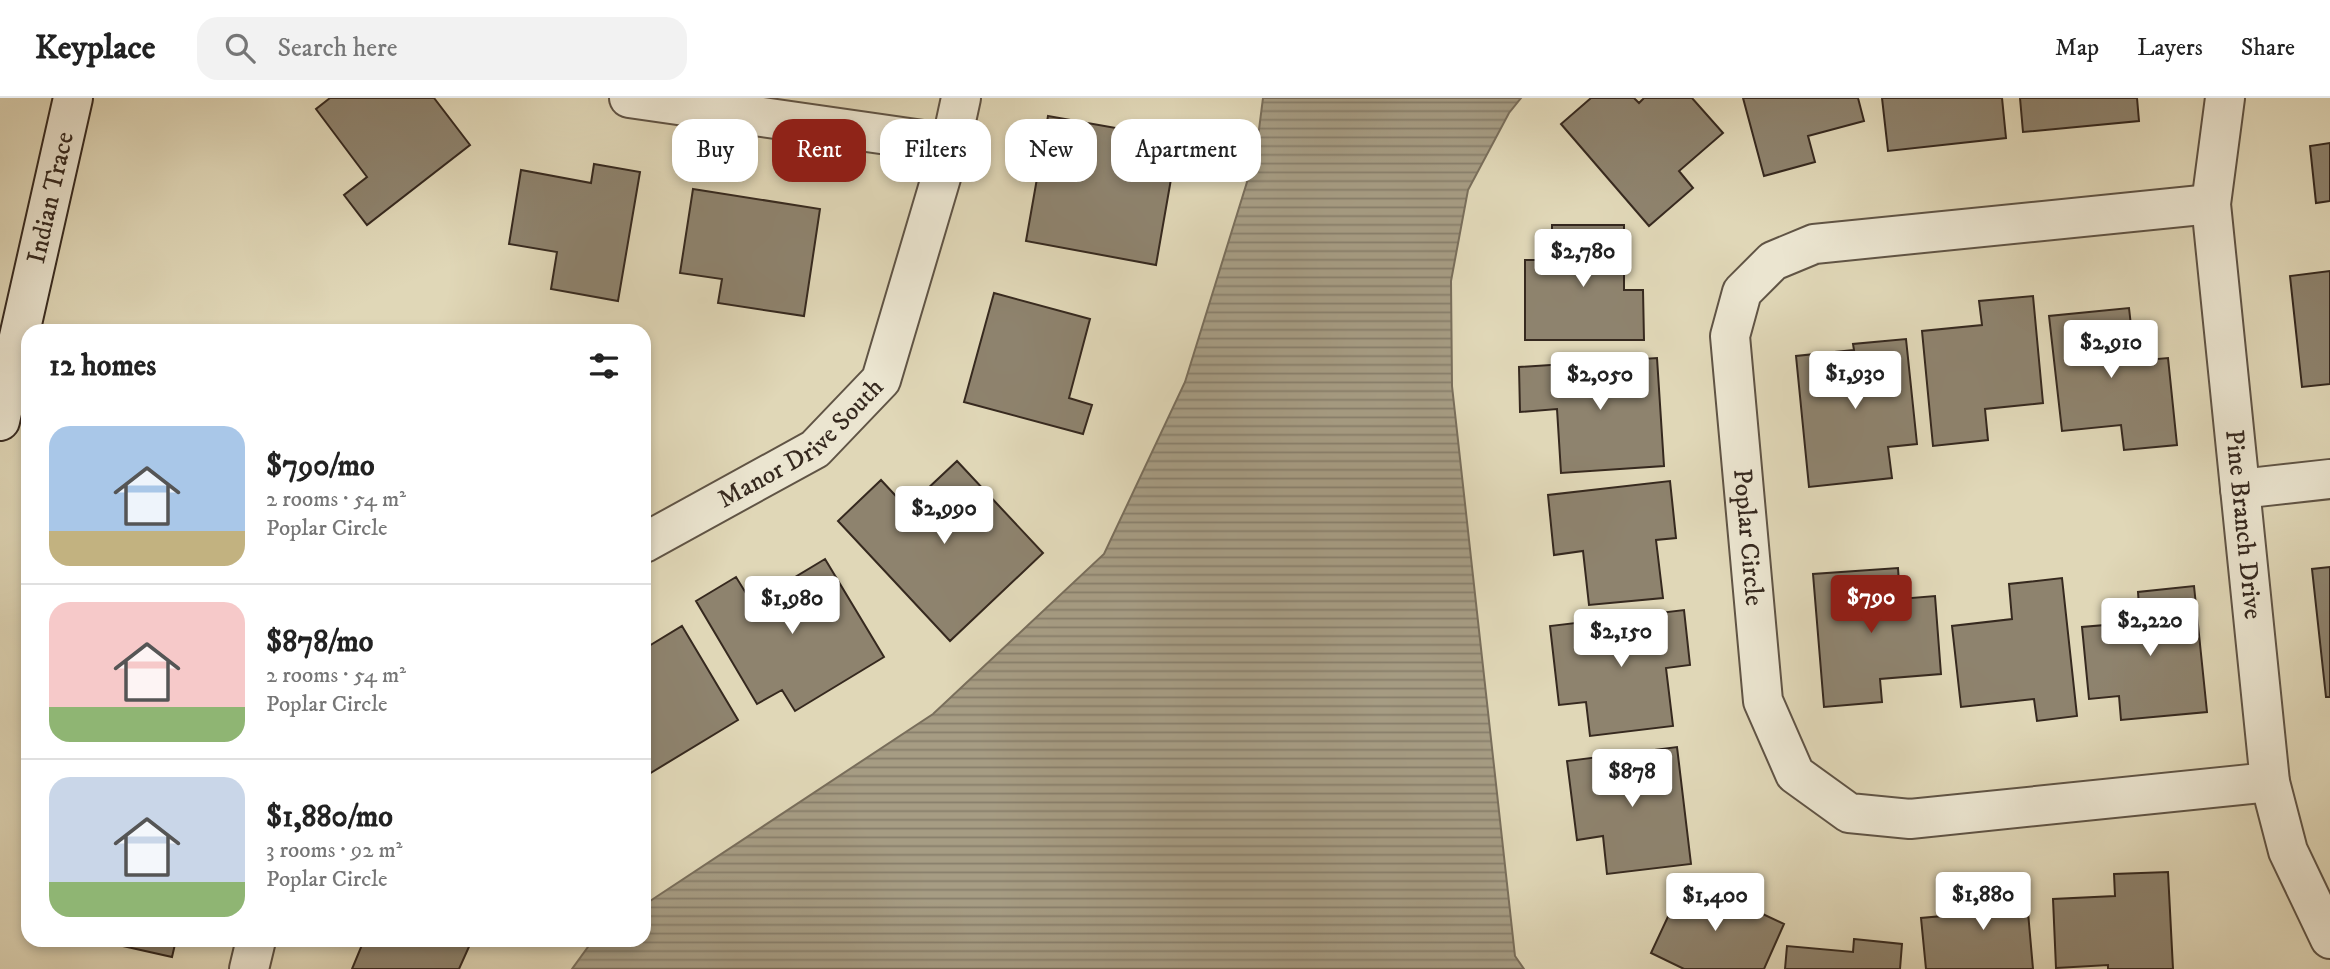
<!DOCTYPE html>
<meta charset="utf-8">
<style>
body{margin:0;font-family:"IM FELL DW Pica",serif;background:#f2f2f2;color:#222;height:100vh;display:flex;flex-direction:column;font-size:26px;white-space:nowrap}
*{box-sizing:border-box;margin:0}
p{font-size:23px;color:#767676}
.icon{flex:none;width:38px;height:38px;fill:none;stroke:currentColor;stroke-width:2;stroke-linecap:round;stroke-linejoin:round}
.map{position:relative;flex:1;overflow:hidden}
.side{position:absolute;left:21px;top:226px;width:630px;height:623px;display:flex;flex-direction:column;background:#fff;border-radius:21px;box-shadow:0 4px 10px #0003}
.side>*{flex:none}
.top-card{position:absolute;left:672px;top:21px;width:665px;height:63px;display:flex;gap:14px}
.price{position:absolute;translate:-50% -60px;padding:0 16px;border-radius:7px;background:#fff;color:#222;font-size:23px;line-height:46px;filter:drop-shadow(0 2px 4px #0008)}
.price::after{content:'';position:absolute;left:50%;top:42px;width:21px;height:16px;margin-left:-10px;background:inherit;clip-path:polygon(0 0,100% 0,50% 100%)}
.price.on{background:#8f2418;color:#fff}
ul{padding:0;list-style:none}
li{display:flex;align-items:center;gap:21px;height:175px;padding:0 28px}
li+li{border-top:2px solid #e0e0e0}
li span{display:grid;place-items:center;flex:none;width:196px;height:140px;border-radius:21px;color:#555}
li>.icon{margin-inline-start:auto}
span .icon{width:84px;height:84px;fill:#fffc;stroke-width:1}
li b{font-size:30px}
h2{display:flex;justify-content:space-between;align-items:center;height:84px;padding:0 28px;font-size:30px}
.chip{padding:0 24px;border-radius:21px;background:#fff;box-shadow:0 4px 10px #0003;font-size:24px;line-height:63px}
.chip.on{background:#8f2418;color:#fff}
header{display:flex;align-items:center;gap:42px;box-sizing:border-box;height:98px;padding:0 35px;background:#fff;border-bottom:2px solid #e0e0e0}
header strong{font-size:33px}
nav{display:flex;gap:38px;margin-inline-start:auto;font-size:24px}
.search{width:490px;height:63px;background:#f2f2f2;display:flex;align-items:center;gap:18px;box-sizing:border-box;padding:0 24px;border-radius:21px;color:#767676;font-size:26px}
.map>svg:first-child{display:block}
.water{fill:url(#water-rules);stroke:#796e5b;stroke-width:2}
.building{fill:#8e836e;stroke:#36291f;stroke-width:2}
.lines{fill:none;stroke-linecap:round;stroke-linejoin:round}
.minor-casing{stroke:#605445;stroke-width:42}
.secondary-casing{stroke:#36291f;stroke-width:42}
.minor{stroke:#ebe5d0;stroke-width:38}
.secondary{stroke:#ebe5d0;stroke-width:38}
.labels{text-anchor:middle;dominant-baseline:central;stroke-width:5;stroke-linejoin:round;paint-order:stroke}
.street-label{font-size:26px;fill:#36291f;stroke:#ebe5d0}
</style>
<header>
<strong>Keyplace</strong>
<div class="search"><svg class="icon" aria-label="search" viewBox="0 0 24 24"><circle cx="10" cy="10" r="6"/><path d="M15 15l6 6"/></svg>Search here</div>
<nav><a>Map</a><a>Layers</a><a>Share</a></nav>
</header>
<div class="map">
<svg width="2330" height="871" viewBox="0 0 2330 871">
<defs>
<pattern id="water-rules" width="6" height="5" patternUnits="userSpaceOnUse" patternTransform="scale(1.75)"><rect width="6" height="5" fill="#a69c83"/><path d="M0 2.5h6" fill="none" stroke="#887f6b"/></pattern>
</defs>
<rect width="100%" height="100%" fill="#e0d7b7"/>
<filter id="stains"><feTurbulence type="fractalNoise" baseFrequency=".00286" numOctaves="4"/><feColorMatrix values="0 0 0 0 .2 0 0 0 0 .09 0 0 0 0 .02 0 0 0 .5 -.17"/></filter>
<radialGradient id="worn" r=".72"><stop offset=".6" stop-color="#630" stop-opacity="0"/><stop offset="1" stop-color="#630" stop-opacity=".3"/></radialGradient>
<path class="water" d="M1263,0H1521L1509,15L1468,92L1451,183L1452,288L1515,858L1524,871H572L593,842H644V807L933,616L1104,456L1185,284L1256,55Z"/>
<path class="building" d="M330,0H434L470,47L367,127L344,97L367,79L316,11Z
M1591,0H1634L1639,5L1644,0H1692L1723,35L1679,73L1693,90L1649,128L1561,26Z
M1743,0H1858L1864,23L1808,38L1815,64L1764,78Z
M1882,0H2002L2006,40L1888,53Z
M2020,0H2137L2139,23L2023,34Z
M1048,18L1178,41L1156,167L1026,143Z
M2330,45V103L2316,105L2310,48Z
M594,66L640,74L618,203L551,191L557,154L509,146L521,72L591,85Z
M693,91L820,111L804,218L718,205L722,181L680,175Z
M1552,127H1624V192H1643L1644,242H1525V162H1552Z
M2330,173V286L2302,289L2290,178Z
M994,195L1090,221L1069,300L1092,307L1083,336L964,304Z
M2033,198L2043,305L1985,311L1988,342L1933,348L1922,233L1982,227L1979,203Z
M2129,210L2135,263L2168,260L2177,347L2124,352L2121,327L2062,333L2049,218Z
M1906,241L1917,346L1888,349L1892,380L1809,389L1796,258L1854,252L1853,246Z
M1657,260L1664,368L1561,375L1557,311L1520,314L1519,269Z
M957,363L1043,455L950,543L838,423L881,382L907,410Z
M1670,383L1676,440L1656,442L1663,500L1589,507L1583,453L1554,457L1548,397Z
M825,461L884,559L795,613L782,592L757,606L696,503L736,479L752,505Z
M2330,469V599H2326L2312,471Z
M1898,470L1900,501L1935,498L1941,576L1880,581L1882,604L1824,609L1813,476Z
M2062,480L2077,618L2037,623L2034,601L1961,609L1952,528L2012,521L2009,486Z
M2194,488L2207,614L2121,622L2119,598L2089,601L2082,529L2140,524L2138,494Z
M1684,512L1690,567L1666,570L1673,628L1590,638L1586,604L1559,607L1550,528Z
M682,528L738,622L644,679V551Z
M1677,649L1691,766L1607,776L1603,738L1577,742L1567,663Z
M2168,774L2173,871H2108V867L2056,870L2053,801L2115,798L2114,776Z
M1686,780L1784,826L1764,871H1684L1651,855Z
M2025,780L2033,871H1926L1921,820L1976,815L1974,785Z
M1854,841L1902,846L1900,871H1785L1787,848L1853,854Z
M96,842H176L172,859Z
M364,842H472L459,871H352Z"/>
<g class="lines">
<defs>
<g id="minor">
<path d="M629,0L951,46"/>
<path id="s1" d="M2225,0L2211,106L2270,684L2288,753L2330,841"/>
<path id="s2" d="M2211,106L1814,146L1773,163L1742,194L1730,238L1763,603L1795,676L1849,715L1910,721L2270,684"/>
<path d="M2240,391L2330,381"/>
<path id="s3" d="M644,445L815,351L881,282L951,46L961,0"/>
<path d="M249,871L256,842"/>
</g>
<g id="secondary">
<path id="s4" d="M0,323L73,0"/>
</g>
</defs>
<use href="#minor" class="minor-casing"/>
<use href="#secondary" class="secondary-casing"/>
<use href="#minor" class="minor"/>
<use href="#secondary" class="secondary"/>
</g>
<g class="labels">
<g class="street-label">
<text stroke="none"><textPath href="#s4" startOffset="229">Indian Trace</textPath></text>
<text stroke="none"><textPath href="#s3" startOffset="187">Manor Drive South</textPath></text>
<text stroke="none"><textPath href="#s1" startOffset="429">Pine Branch Drive</textPath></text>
<text stroke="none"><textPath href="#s2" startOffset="735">Poplar Circle</textPath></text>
</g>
</g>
<rect width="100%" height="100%" filter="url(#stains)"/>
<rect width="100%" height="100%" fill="url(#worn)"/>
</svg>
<b class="price" style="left:1583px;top:191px">$2,780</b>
<b class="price" style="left:2111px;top:282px">$2,910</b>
<b class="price" style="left:1855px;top:313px">$1,930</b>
<b class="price" style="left:1600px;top:314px">$2,050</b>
<b class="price" style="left:944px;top:448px">$2,990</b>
<b class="price on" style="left:1871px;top:537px">$790</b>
<b class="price" style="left:792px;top:538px">$1,980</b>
<b class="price" style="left:2150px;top:560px">$2,220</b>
<b class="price" style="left:1621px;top:571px">$2,150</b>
<b class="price" style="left:1632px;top:711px">$878</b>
<b class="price" style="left:1983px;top:834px">$1,880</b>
<b class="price" style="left:1715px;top:835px">$1,400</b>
<div class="top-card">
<a class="chip">Buy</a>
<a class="chip on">Rent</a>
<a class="chip">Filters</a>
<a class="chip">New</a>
<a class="chip">Apartment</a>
</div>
<section class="side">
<h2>12 homes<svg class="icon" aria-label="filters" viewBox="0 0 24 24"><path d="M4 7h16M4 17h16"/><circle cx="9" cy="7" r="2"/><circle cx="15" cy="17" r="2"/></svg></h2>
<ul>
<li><span style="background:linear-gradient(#a9c7e8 75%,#c2b280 0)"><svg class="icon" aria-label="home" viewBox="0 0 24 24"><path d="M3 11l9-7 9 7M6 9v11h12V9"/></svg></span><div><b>$790/mo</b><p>2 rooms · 54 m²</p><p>Poplar Circle</p></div></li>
<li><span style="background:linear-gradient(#f6c9c9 75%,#8fb573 0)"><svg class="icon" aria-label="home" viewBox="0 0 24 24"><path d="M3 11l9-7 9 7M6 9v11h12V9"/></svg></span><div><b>$878/mo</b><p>2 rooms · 54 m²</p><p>Poplar Circle</p></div></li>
<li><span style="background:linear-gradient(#c9d6e8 75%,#8fb573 0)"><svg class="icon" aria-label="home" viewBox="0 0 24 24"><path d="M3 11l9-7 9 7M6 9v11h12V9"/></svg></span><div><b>$1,880/mo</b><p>3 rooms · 92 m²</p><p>Poplar Circle</p></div></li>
</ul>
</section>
</div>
